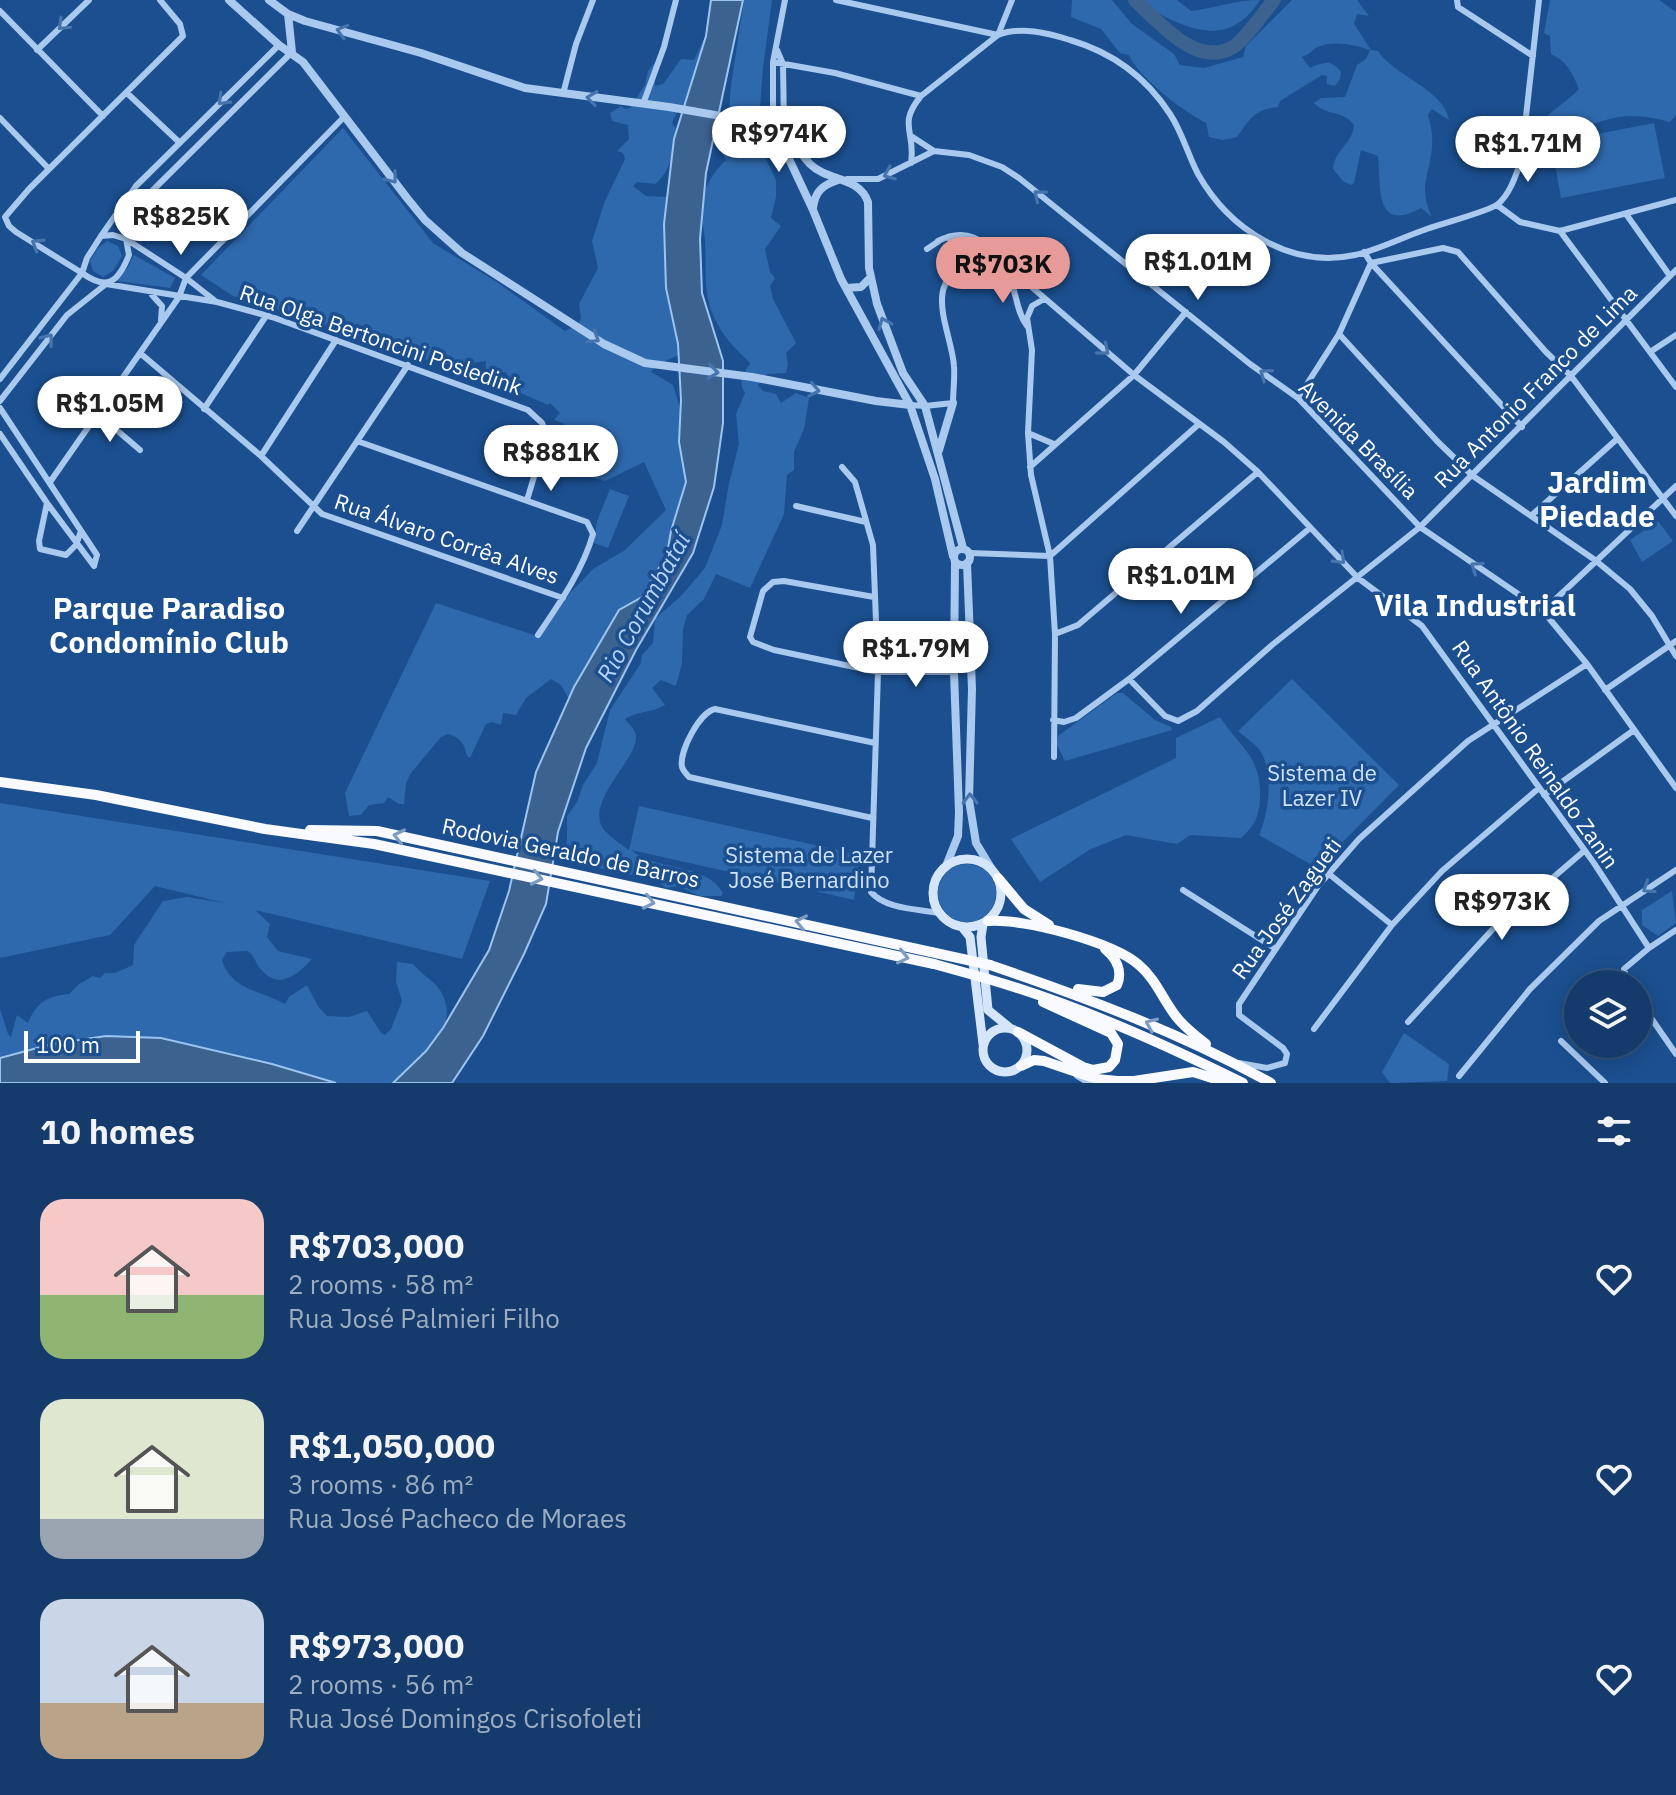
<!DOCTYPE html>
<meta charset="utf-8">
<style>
body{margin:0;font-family:"IBM Plex Sans",sans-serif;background:#214673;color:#f1f3f6;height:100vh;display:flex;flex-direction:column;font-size:30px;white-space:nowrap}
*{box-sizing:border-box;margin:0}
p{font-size:26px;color:#9dadc1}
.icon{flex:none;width:44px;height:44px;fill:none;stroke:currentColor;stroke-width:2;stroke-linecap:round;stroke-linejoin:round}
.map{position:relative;height:1083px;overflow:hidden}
.panel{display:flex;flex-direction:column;background:#143b6b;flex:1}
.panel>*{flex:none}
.fabs{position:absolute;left:1564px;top:970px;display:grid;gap:16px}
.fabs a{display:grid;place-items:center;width:88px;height:88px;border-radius:50%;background:#143b6b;box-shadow:0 4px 20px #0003,0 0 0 2px #33557e;font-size:40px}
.scale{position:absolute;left:24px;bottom:20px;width:116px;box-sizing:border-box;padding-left:8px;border:4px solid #fff;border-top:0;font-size:22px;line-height:28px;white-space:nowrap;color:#fff;-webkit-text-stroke:6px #1b4f8f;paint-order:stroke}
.price{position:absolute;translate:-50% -68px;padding:0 18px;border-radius:28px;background:#fff;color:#222;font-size:26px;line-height:52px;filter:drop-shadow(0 2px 4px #0008)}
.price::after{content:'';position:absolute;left:50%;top:48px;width:24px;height:18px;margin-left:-12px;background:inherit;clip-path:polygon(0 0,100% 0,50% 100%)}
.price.active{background:#e69b98;color:#111}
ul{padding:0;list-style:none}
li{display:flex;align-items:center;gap:24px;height:200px;padding:0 40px}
li span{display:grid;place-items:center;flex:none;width:224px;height:160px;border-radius:24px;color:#555}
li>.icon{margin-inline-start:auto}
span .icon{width:96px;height:96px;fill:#fffc;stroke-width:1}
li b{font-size:34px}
h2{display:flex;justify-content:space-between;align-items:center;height:96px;padding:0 40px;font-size:34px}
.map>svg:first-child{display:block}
.green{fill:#2e69ad}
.water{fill:#3c6290;stroke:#9cc4f0;stroke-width:2}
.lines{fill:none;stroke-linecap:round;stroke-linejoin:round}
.river{stroke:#3c6290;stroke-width:14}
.minor{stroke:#a9c9ee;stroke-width:6}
.tertiary{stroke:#a9c9ee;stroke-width:8}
.secondary{stroke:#d6e6fa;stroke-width:9}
.trunk{stroke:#f8faff;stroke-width:10}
.trunk-bridge{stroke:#f8faff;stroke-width:10}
.oneway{stroke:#4674ac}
.oneway2{stroke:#7e9cc1}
.labels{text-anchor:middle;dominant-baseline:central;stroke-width:7;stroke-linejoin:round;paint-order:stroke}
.street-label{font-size:22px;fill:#fff;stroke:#1b4f8f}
.park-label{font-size:22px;fill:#cfe3fa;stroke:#1b4f8f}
.water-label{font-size:24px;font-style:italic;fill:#b5d3f5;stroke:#1b4f8f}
.district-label{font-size:30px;font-weight:bold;fill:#fff;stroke:#1b4f8f}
</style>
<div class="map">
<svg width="1676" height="1083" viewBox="0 0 1676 1083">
<rect width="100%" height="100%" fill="#1b4f8f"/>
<path class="green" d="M744,0H772L763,68L759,120L754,133L776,180V197L771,218L781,226L765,249L770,272L775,278L770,286L773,299L796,343L786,353L788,364L786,373L766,374L758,385L763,391L776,394L781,403L796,393L809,398L804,429L794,452V470L787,475L784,514L750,588L716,574L704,599L687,615L683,630L682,663L676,686L661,680L652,688L665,705C652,713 637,711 625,719C629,725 637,729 636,739C634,763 584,803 604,830C610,837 621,844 629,850L639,806L860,855L854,900L631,850C654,871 706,862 723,893L721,896H700L678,886L666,888L656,880L561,860L567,841V816L577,802L583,785L597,763L610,710L641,663L642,655L653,643L655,619L682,595L705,568L722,525L729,483L739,444L736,414L745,393C737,381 744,374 750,363C738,351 726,340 718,325C701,295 707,271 705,240C704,230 701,218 701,208C702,190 713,172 726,160L719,148L728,125L731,85Z
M1072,0H1112L1132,24L1174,54L1180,65L1204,68L1243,57L1246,46L1292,0H1357L1369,16L1357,14L1354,24L1371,50L1378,51C1394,76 1444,89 1449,120L1432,109L1428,115C1431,125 1433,136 1432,147C1429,178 1418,186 1432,217L1421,208C1374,234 1381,186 1378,156L1361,150L1354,183L1351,185L1343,181L1333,169C1334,151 1353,143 1354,125C1344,110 1325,116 1314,103L1321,98L1345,97L1357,65L1366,59L1370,50C1355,45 1334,40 1318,47C1312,50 1309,55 1302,57L1310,68C1324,62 1331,59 1341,72L1340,79L1335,86L1327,84V76L1322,75L1280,101L1278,107C1255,109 1250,119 1237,137L1223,140L1209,137L1206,123C1185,113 1137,76 1129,55L1120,53L1101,29L1071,17Z
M1143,0H1177L1191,11C1216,8 1234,0 1260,0C1228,50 1188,29 1146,7Z
M1550,0H1659L1676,12V115L1670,122C1654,118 1636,114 1619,117C1594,121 1574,134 1549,133L1540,124C1552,109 1566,103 1579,89C1573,74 1567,61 1551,54L1550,36L1544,33Z
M721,4L690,103L679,108L672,123L678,132C675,151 670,170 656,184L637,182L633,186L646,196L668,197L666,290L675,334L689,350L657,365L651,372L673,385L686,428V482L682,536L574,708L561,685L551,679L526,698L516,715L503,713L501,725L492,722L486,724L470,758L467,756C464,743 461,738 448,734L441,737L411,773L406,783L404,804H399L388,797L384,803L369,805L361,815L349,816L345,793L436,603L540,637L569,594L593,569L625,550L666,510L644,462L605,481L588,476L591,456C581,440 572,425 554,420L560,413L550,403L548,405L518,392L506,372L485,375L486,361C456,367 395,359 371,340L233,296L201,275L343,128L433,243L495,281L565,331L578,325L581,318L579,304L598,268L592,241L605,201L625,159L623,153L617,151L629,139L628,125L612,121L610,113L621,106L625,109L630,108L645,85L648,71L655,62V86L663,84L681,59L694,60Z
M1654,123L1665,178L1561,198L1551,143Z
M107,241L118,246L122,256L113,271L103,277L93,271L90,261L98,248Z
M134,255L175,278L170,288L117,281L128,267Z
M610,489L629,496L608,548L594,543L597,521Z
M1658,521L1673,541L1642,562L1630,540Z
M1292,679L1399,785L1317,868L1259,835C1269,813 1275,768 1258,748C1252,742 1244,736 1238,731Z
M1117,693H1123L1155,720L1171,727L1172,730L1065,761L1057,745L1058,736Z
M1220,717C1242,750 1262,757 1260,800C1259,818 1253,827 1241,838L1190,835L1177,844L1126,835L1091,849L1040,882L1011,839L1176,758V738Z
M0,803L490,881L462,959L255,910L270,924L267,937L278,951L312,959C297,975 278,992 259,967C255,961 254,956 248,951L227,952L222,960C231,990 262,991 285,1004L289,997L307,985L318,1006L327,1016L349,1017L367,1011L381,1033L385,1035L391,1029L402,1001L396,982L397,962L413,964C421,974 434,981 440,990C462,1026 425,1060 404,1083H282L0,1067V1009L8,1034L11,1037L17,1015L28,1023C36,1003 47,996 69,994L79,984L93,976L100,978L105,973H115L133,965L134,945L163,901L187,897L225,903L155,886L110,935L0,958Z
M938 893a29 29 0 1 1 58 0a29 29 0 1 1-58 0Z
M1672,891L1676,923L1658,936L1642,925V910Z
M1404,1033L1449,1064L1447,1081L1390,1083L1382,1072Z"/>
<path class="water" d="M711,0H743L706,173L700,239L702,293L723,361V423L714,487L693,553L636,650L586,748L558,832L546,904L524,954L483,1036L452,1083H393L426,1051L443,1028L489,950L509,891L536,772L574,687L619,610L642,597L667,554L671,531L686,482L679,442L681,400L678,344L666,288L664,224L674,139L706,36Z
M106,1036L161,1038L272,1064L336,1083H0V1058L52,1044Z"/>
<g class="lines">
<path class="river" d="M1135,0C1159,22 1197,69 1233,47C1246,39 1263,13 1274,0"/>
<path class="minor" d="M836,0L998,35C1020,26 1048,33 1070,40C1111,52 1146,77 1170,114C1182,132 1188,155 1198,174C1229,229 1290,269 1355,255C1378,250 1401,238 1424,230C1439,224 1488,212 1498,204C1510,194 1516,175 1521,161L1539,0
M1457,0L1458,7L1533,56
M0,11L103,116
M37,50L89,0
M777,50L783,64L784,127
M773,62L835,73L921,96
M127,93L180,143
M563,94L576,44L593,0
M643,104L664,47L676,0
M0,118L49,169
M773,125V62L785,0
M911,136L934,151
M911,163C916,131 897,125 921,96L998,35L1012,0
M847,179H878L934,151L969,155L1002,167L1019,178L1250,364L1298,398L1420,527L1543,611L1587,664L1676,788
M1497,205L1520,222L1560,231L1676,200
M1626,214L1670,276
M1560,231L1676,387
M113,235L126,239L129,255C118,283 107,291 82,273L87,258L101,236Z
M101,236L136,186L279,45
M950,239C964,237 974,242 975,257L969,267
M938,241C971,224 986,245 1009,267
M927,249L939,241
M1364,252L1371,263L1522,427
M1371,263L1443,248L1458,252L1546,352L1571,376L1676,516
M1006,271C1017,288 1015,310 1027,326
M152,295L162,306L161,320
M1044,299L1032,306L1027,318L1032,350L1028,433L1031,475L1050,556L1055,634L1054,757
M214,300L186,278L126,239C130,222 135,211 146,197L292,52
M1339,334L1437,441L1473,476L1595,560L1630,589L1652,616L1676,656
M1650,352L1676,335
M140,353L261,456L322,514L563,598
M0,379L82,273L16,232L9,226L5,217L29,189L183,36L180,24L160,0
M1298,398L1339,334L1371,263
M0,401L67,315L106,284L217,302L272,317L528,410L542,423L547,434L527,500
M910,405L925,406L953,403C953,391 955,378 954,366C952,332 918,276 974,266C994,262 1004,266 1020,277L1134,375L1224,442L1258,472L1358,578L1422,626L1594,863L1649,948
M0,408L97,555L94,566
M204,409L266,316
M98,414L140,450
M1028,433L1054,444
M0,434L47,503L94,566
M357,441L587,522L593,534C583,570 559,604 538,635
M261,456L336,340
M842,467L855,482L873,545L878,672L871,892C885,909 918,909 939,913
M1030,467L1134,375L1186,312
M50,482L179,297L186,278L344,117
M47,503L39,541L40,549L66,555L76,545L81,531
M796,506L866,522
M1532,515L1617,439
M297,531L408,365
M970,553L1050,556
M1050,556L1199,424
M874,597L784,581L773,582L763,591L750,637L753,642L774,650L878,672H954
M1543,611L1676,486
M1055,634L1078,625L1258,472
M1129,679L1165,716L1178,721L1197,711L1272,645L1420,527L1676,270
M1605,690L1676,641
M1053,720L1064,722L1076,718L1129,679L1310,528
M1544,795L1634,730
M872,818L689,777C687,774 683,771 682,767C679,751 700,712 715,709L875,743
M1329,874L1392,925
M1183,890L1276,949
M1628,984L1624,969L1649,948L1676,930
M1638,999L1676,1054
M1408,1022L1492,930L1584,851
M1314,1029L1392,925L1442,871L1539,788
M1561,1041L1605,1083
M1239,1063L1267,1068L1285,1063L1287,1054L1283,1048L1239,1015V1004L1318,886L1359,839L1468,741L1587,664
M1077,1076L1089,1083
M1459,1076L1530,989L1599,921L1676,870"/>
<path class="tertiary" d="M229,0L279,45L303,62L407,198L425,220L462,253L604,344L645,363L752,377L876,401L910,405
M269,0L288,14L305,21L421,53L525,88L669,107L784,127C792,139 800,154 810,164C828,182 859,176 868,202L869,268L877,304L903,373L925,406L963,548
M288,14L292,52
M773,125L813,210L841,279L910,405L935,479L953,556
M813,208C815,191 823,185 838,180
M846,288L861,287L871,277
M939,450L953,403
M954 557a8 8 0 1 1 16 0a8 8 0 1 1-16 0Z
M967,563L972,689L969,800L976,843L993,871
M946,866L958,836L959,812L954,672L955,562"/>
<path class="secondary" d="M933 893a34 34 0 1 1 68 0a34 34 0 1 1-68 0Z
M983,924L981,937L988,1010L1010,1028
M962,927L970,937L983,1044
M983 1050a22 22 0 1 1 44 0a22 22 0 1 1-44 0Z"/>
<path class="trunk" d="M0,782L96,795L265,829L374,844L934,964
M310,830L377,831L931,952
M998,878L1024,909L1049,925
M988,921C1023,918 1113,942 1139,965C1157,980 1164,1003 1179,1020C1187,1029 1197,1037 1206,1044
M990,965C1087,998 1181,1033 1271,1083
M988,979C1077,1005 1160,1042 1243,1083
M1078,989L1103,992L1117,985C1123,971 1116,958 1105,949
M1018,1032L1083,1067L1093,1070L1109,1067L1115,1060L1118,1044L1111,1033L1043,1002
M1021,1066L1034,1060L1044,1061L1097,1079L1117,1081H1134L1193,1072L1228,1083"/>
<path class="trunk-bridge" d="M931,952L990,965
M934,964L988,979"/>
</g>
<defs><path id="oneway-chevron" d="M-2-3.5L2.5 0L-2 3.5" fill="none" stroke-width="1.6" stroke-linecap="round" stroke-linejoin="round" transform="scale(2)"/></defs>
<g class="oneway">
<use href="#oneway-chevron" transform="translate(63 25) rotate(136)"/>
<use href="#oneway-chevron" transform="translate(342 31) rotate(-164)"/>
<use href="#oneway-chevron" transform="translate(592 98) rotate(-173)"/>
<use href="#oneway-chevron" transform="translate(223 100) rotate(135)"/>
<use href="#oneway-chevron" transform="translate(889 174) rotate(157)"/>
<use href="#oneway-chevron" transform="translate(392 178) rotate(52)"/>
<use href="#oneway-chevron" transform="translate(1039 195) rotate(-140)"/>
<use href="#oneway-chevron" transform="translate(37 244) rotate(-148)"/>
<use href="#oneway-chevron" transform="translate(884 323) rotate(-112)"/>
<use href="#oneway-chevron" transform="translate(594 338) rotate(32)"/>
<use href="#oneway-chevron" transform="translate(48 339) rotate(-52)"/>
<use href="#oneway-chevron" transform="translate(1104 350) rotate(40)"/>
<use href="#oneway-chevron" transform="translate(713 372) rotate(7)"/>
<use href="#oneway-chevron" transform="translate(1265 374) rotate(-144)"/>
<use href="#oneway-chevron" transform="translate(814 390) rotate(11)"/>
<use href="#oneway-chevron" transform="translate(1340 559) rotate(45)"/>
<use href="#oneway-chevron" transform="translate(1476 567) rotate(-146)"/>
<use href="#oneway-chevron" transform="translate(970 799) rotate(-91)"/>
<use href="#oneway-chevron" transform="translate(1648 888) rotate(147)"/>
</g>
<g class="oneway2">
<use href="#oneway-chevron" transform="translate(399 836) rotate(-168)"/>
<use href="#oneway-chevron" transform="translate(537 878) rotate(12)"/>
<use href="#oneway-chevron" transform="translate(649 902) rotate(12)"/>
<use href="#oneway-chevron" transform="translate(801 922) rotate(-168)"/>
<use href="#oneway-chevron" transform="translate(903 957) rotate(13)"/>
<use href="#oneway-chevron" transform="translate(1151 1024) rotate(-157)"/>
</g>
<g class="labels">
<g class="street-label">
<text transform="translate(381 339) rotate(19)">Rua Olga Bertoncini Posledink</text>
<text transform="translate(1535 386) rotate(-45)">Rua Antonio Franco de Lima</text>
<text transform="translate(1359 439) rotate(45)">Avenida Brasília</text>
<text transform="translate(447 538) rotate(19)">Rua Álvaro Corrêa Alves</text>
<text transform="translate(1536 754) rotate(55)">Rua Antônio Reinaldo Zanin</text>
<text transform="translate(571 852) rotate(12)">Rodovia Geraldo de Barros</text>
<text transform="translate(1286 908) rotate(-54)">Rua José Zagueti</text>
</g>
<g class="park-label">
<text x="1322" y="772">Sistema de<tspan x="1322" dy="25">Lazer IV</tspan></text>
<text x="809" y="854">Sistema de Lazer<tspan x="809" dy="25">José Bernardino</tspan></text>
</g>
<g class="water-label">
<text transform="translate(643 607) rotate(-61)">Rio Corumbataí</text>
</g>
<g class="district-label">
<text x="1597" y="481">Jardim<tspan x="1597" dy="34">Piedade</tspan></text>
<text x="1475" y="604">Vila Industrial</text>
<text x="169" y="607">Parque Paradiso<tspan x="169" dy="34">Condomínio Club</tspan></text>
</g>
</g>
</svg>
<div class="fabs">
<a><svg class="icon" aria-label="layers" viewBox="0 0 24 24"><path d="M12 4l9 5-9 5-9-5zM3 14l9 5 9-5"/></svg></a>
</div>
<div class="scale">100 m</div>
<b class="price" style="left:779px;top:174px">R$974K</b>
<b class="price" style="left:1528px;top:184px">R$1.71M</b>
<b class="price" style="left:181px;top:257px">R$825K</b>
<b class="price" style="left:1198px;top:302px">R$1.01M</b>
<b class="price active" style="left:1003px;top:305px">R$703K</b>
<b class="price" style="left:110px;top:444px">R$1.05M</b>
<b class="price" style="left:551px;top:493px">R$881K</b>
<b class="price" style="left:1181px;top:616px">R$1.01M</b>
<b class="price" style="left:916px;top:689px">R$1.79M</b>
<b class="price" style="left:1502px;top:942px">R$973K</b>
</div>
<section class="panel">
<h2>10 homes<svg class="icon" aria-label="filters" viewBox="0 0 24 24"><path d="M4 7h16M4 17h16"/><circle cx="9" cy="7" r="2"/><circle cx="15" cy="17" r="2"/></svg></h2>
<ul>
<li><span style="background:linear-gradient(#f6c9c9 60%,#8fb573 0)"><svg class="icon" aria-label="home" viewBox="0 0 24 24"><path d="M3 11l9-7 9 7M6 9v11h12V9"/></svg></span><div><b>R$703,000</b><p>2 rooms · 58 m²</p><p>Rua José Palmieri Filho</p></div><svg class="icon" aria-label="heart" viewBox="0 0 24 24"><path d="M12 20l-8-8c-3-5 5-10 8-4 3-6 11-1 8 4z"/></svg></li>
<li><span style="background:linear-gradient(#dfe7d0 75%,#9aa5b1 0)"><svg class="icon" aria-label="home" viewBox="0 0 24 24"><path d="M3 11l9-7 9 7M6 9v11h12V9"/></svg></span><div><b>R$1,050,000</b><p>3 rooms · 86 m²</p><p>Rua José Pacheco de Moraes</p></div><svg class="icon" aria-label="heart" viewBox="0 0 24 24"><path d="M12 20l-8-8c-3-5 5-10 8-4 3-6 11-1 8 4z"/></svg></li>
<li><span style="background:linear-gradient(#c9d6e8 65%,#b9a48a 0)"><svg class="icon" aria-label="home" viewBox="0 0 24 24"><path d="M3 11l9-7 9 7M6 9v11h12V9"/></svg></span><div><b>R$973,000</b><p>2 rooms · 56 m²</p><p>Rua José Domingos Crisofoleti</p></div><svg class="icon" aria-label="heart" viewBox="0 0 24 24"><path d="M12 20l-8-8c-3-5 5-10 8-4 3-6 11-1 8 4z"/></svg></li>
</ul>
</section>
